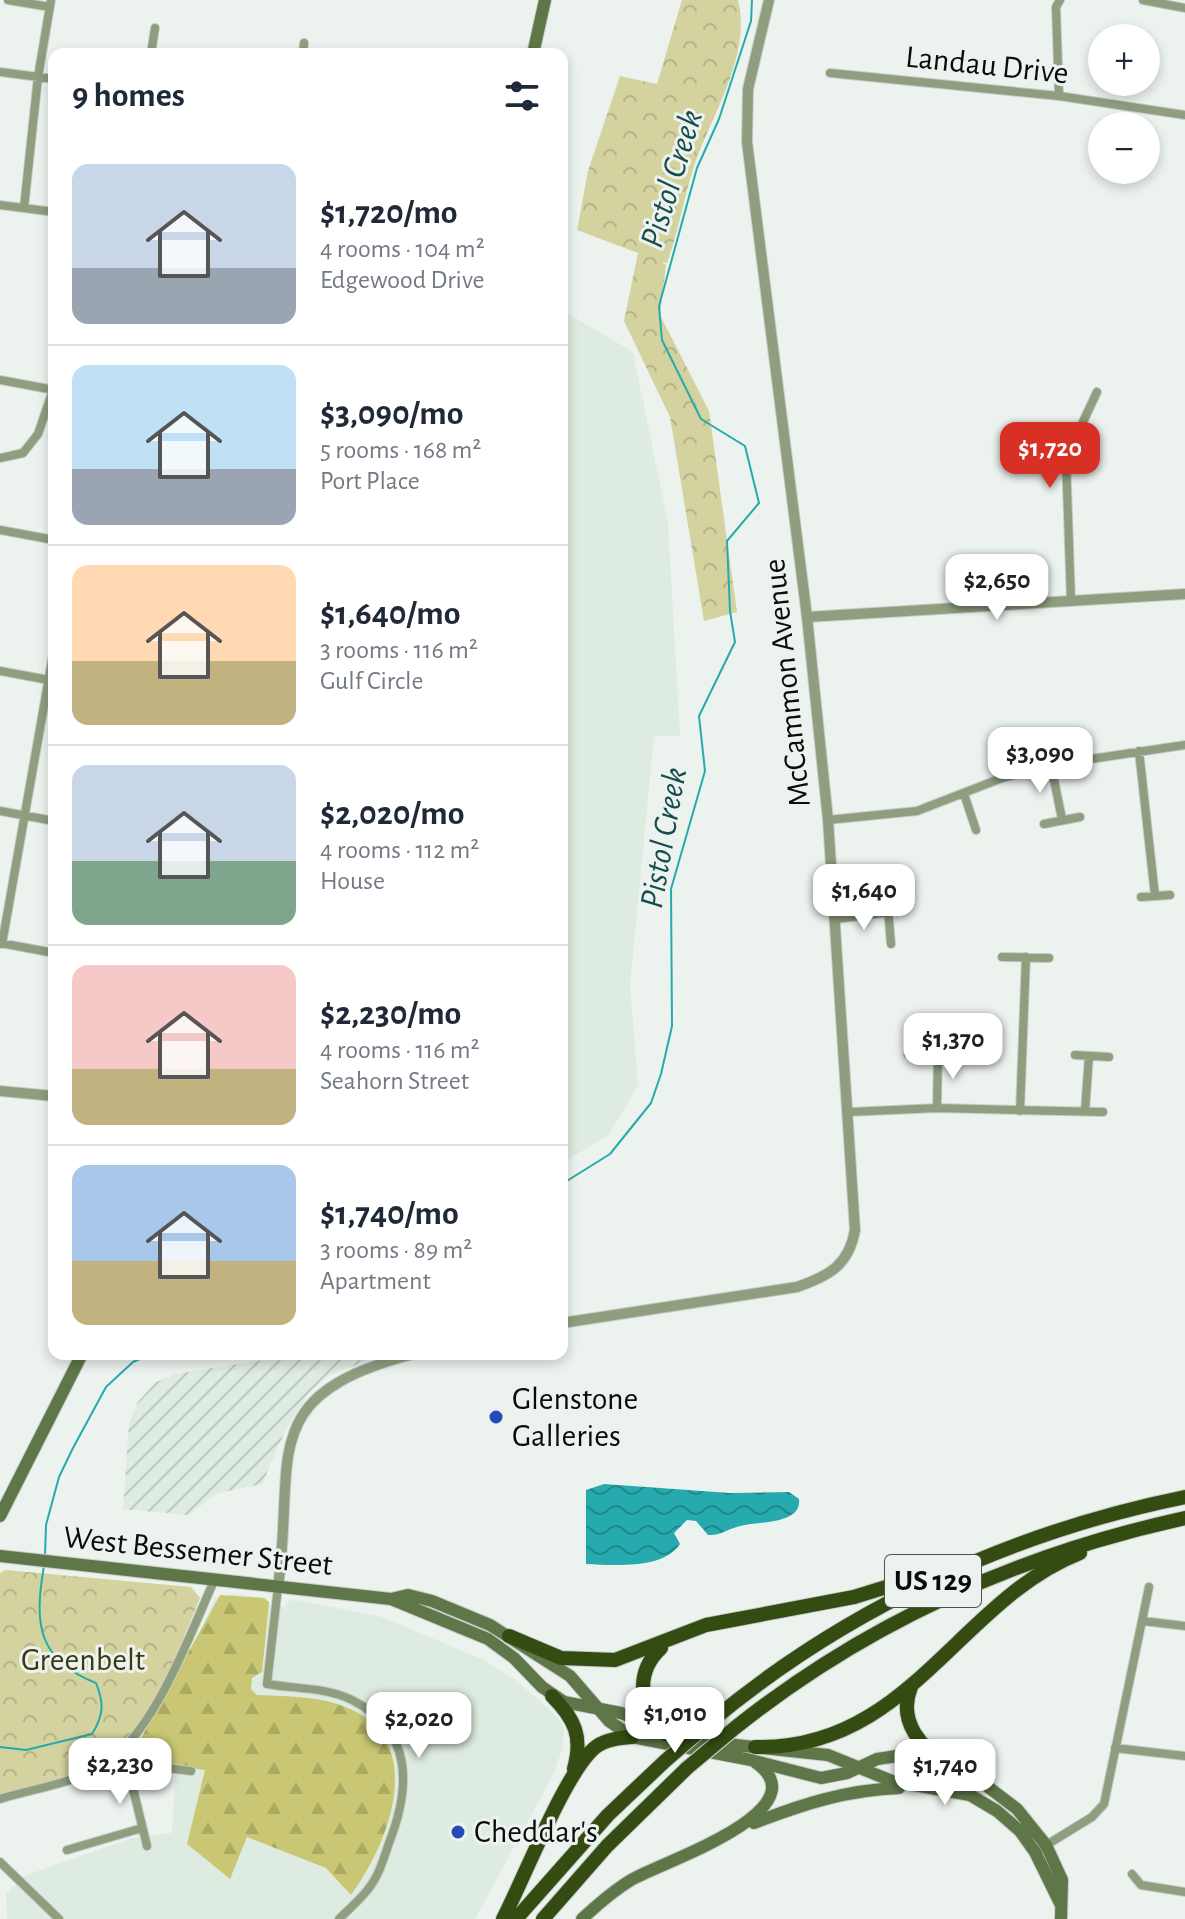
<!DOCTYPE html>
<meta charset="utf-8">
<style>
body{margin:0;font-family:"Alegreya Sans",sans-serif;background:#f2f2f3;color:#1f2937;height:100vh;display:flex;flex-direction:column;font-size:30px;white-space:nowrap}
*{box-sizing:border-box;margin:0}
p{font-size:26px;color:#747a83}
.icon{flex:none;width:44px;height:44px;fill:none;stroke:currentColor;stroke-width:2;stroke-linecap:round;stroke-linejoin:round}
.map{position:relative;flex:1;overflow:hidden}
.drawer{position:absolute;left:48px;top:48px;width:520px;height:1312px;display:flex;flex-direction:column;background:#fff;border-radius:16px;box-shadow:0 4px 12px #0003}
.drawer>*{flex:none}
.tools{position:absolute;left:1088px;top:24px;display:grid;gap:16px}
.tools a{display:grid;place-items:center;width:72px;height:72px;border-radius:50%;background:#fff;box-shadow:0 4px 12px #0003;font-size:40px}
.price{position:absolute;translate:-50% -68px;padding:0 18px;border-radius:16px;background:#fff;color:#222;font-size:26px;line-height:52px;filter:drop-shadow(0 2px 4px #0008)}
.price::after{content:'';position:absolute;left:50%;top:48px;width:24px;height:18px;margin-left:-12px;background:inherit;clip-path:polygon(0 0,100% 0,50% 100%)}
.price.on{background:#d93025;color:#fff}
ul{padding:0;list-style:none}
li{display:flex;align-items:center;gap:24px;height:200px;padding:0 24px}
li+li{border-top:2px solid #e0e1e3}
li span{display:grid;place-items:center;flex:none;width:224px;height:160px;border-radius:16px;color:#555}
li>.icon{margin-inline-start:auto}
span .icon{width:96px;height:96px;fill:#fffc;stroke-width:1}
li b{font-size:34px}
h2{display:flex;justify-content:space-between;align-items:center;height:96px;padding:0 24px;font-size:34px}
.map>svg:first-child{display:block}
.built{fill:#deebe1}
.industrial{fill:url(#industrial-furrows)}
.forest{fill:url(#forest-firs)}
.park{fill:url(#park-crowns)}
.water{fill:url(#water-waves)}
.lines{fill:none;stroke-linecap:round;stroke-linejoin:round}
.stream{stroke:#26aaae;stroke-width:2}
.minor-casing{stroke:#c8cdca;stroke-width:10}
.tertiary-casing{stroke:#c8cdca;stroke-width:12}
.secondary-casing{stroke:#c8cdca;stroke-width:14}
.trunk-casing{stroke:#c8cdca;stroke-width:16}
.minor{stroke:#8e9e7f;stroke-width:8}
.tertiary{stroke:#8e9e7f;stroke-width:10}
.secondary{stroke:#5f7648;stroke-width:12}
.trunk{stroke:#344c12;stroke-width:14}
.trunk-bridge-casing{stroke:#c8cdca;stroke-width:16;stroke-linecap:butt}
.trunk-bridge{stroke:#344c12;stroke-width:14}
.poi-dot{fill:#284ab9;stroke:#ecf2ee;stroke-width:3}
.labels{text-anchor:middle;dominant-baseline:central;stroke-width:6;stroke-linejoin:round;paint-order:stroke}
.shield{fill:#ecf2ee;stroke:#4e514f;stroke-width:2}
.shield-label{font-size:30px;font-weight:bold;fill:#0a0c0b}
.street-label{font-size:32px;fill:#0a0c0b;stroke:#ecf2ee}
.poi-label{font-size:32px;fill:#0a0c0b;stroke:#ecf2ee;text-anchor:start}
.park-label{font-size:32px;fill:#3a3914;stroke:#ecf2ee}
.water-label{font-size:34px;font-style:italic;fill:#174c4e;stroke:#ecf2ee}
</style>
<div class="map">
<svg width="1185" height="1919" viewBox="0 0 1185 1919">
<defs>
<pattern id="industrial-furrows" width="10" height="10" patternUnits="userSpaceOnUse" patternTransform="scale(2)"><rect width="10" height="10" fill="#deebe1"/><path d="M-1 1l2-2M0 10L10 0M9 11l2-2" fill="none" stroke="#bdc8c0"/></pattern>
<pattern id="forest-firs" width="22" height="20" patternUnits="userSpaceOnUse" patternTransform="scale(2)"><rect width="22" height="20" fill="#c9c773"/><path d="M5 1l3.5 6h-7zM16 11l3.5 6h-7z" fill="#abaa62"/></pattern>
<pattern id="park-crowns" width="20" height="18" patternUnits="userSpaceOnUse" patternTransform="scale(2)"><rect width="20" height="18" fill="#d4d39f"/><path d="M2 6a3 3 0 1 1 6 0M12 15a3 3 0 1 1 6 0" fill="none" stroke="#b5b488"/></pattern>
<pattern id="water-waves" width="16" height="10" patternUnits="userSpaceOnUse" patternTransform="scale(2)"><rect width="16" height="10" fill="#26aaae"/><path d="M0 5q4-4 8 0t8 0" fill="none" stroke="#1f898c"/></pattern>
</defs>
<rect width="100%" height="100%" fill="#ecf2ee"/>
<path class="built" d="M562,310L633,352L668,524L680,736H654L630,985L638,1085L609,1135L562,1163Z
M235,1594L264,1598L270,1606L285,1607L288,1601L297,1600L382,1617L484,1660L517,1681L555,1715L564,1728L563,1747L553,1775L475,1919H7L6,1894L24,1876L132,1838L172,1833L176,1765L139,1756L136,1747L178,1680L215,1598Z"/>
<path class="industrial" d="M300,1354H386L329,1375L308,1394L286,1429L262,1484L218,1493L188,1515L123,1509L129,1423L138,1402L156,1382L176,1374Z"/>
<path class="forest" d="M220,1595L264,1598L269,1602L262,1672L252,1678L251,1689L257,1695C282,1696 312,1696 337,1704C431,1733 392,1839 351,1895L326,1868L247,1837L230,1879L187,1844L205,1770L145,1762L136,1747Z"/>
<path class="park" d="M682,0H738C752,53 713,113 695,163C684,196 679,230 667,263L662,262L666,265L660,315L709,411L737,612L704,621L670,417L624,321L638,253L577,230L588,171L620,76L657,84Z
M6,1570L191,1587L200,1598L163,1687L133,1740L85,1774L0,1798V1573Z"/>
<path class="water" d="M604,1484L730,1493L789,1492L799,1499C802,1525 757,1521 740,1526C728,1529 720,1536 708,1535L696,1521L687,1520L674,1533L680,1544C663,1570 613,1565 586,1564V1490Z"/>
<g class="lines">
<path class="stream" d="M562,1184L610,1154L651,1103L661,1074L672,1026L671,889L705,771L699,716L735,642L730,611L727,541L759,503L745,446L701,419L662,340L659,306L697,168L719,119L751,21L752,0
M45,1556L46,1525L59,1477L73,1448L106,1387L133,1362L151,1354
M0,1747L26,1750L92,1734C104,1715 104,1703 96,1683C37,1660 34,1623 44,1566"/>
<defs>
<path id="minor" d="M8,0L50,7
M1143,0L1185,8
M151,54L155,28
M303,54L304,43
M0,72L54,79
M830,73L1059,96L1185,115
M1059,96L1056,7L1060,0
M0,205L54,212
M24,208L38,77L51,0
M0,380L54,390
M0,458L23,453L38,434L53,390
M0,530L54,540
M1071,601L1066,458L1097,392
M0,671L54,681
M1139,751L1155,896
M1051,765L1062,819
M964,794L976,830
M0,811L54,821
M828,820L917,811L1002,778L1051,765L1185,745
M1044,824L1080,817
M886,885L891,944
M1141,897L1170,895
M836,919L889,912
M0,943L54,953
M2,944L54,649
M1002,957L1049,958
M908,1054L964,1053
M1075,1055L1109,1057
M937,1108L938,1053
M1020,1111L1026,957
M1085,1111L1089,1056
M849,1112L937,1108L1103,1112
M278,1587L267,1684C295,1689 326,1687 352,1700C413,1731 411,1787 389,1843C384,1858 379,1875 369,1888C361,1899 349,1909 339,1919
M1143,1621L1185,1626
M1115,1748L1185,1756
M119,1754L128,1768L147,1846
M123,1757L135,1764L191,1771
M0,1799C32,1789 70,1784 100,1767C153,1738 189,1636 214,1581
M67,1850L142,1828
M1035,1852L1092,1817L1104,1804L1149,1587
M0,1862L59,1919
M1132,1874L1141,1885L1185,1892"/>
<path id="tertiary" d="M807,617L1185,594
M0,1091L54,1096
M562,1323L797,1287C829,1276 849,1265 855,1230L828,820L807,617L747,142L748,89L769,0
M278,1587C296,1455 254,1396 413,1354"/>
<path id="secondary" d="M533,54L545,0
M0,1516L82,1354
M0,1556L391,1599L408,1595L432,1601L490,1625L570,1676L609,1721L632,1737L751,1760L821,1778L847,1773L877,1759L904,1755L950,1765L971,1774L1017,1809L1046,1845L1062,1880L1061,1919
M391,1599L488,1639L514,1658L542,1687L564,1702L621,1713L688,1740L828,1755L892,1781L970,1795L997,1811L1020,1831L1035,1852L1060,1903
M754,1823C803,1804 846,1790 899,1788
M582,1919C597,1905 613,1891 631,1880C659,1863 825,1810 755,1762"/>
<path id="trunk" d="M509,1636L561,1658L615,1660L706,1625L854,1597L938,1571
M661,1648C634,1673 639,1710 666,1734
M911,1687C897,1721 921,1749 950,1765
M552,1696C575,1719 583,1737 574,1769
M709,1723C845,1609 1011,1532 1185,1497
M736,1727C868,1622 1021,1554 1185,1518
M755,1747C908,1751 959,1600 1080,1553
M503,1919C523,1881 567,1767 597,1746C607,1739 620,1738 632,1737
M516,1919L608,1815L665,1761
M543,1919L607,1846L687,1768"/>
</defs>
<use href="#minor" class="minor-casing"/>
<use href="#tertiary" class="tertiary-casing"/>
<use href="#secondary" class="secondary-casing"/>
<use href="#trunk" class="trunk-casing"/>
<use href="#minor" class="minor"/>
<use href="#tertiary" class="tertiary"/>
<use href="#secondary" class="secondary"/>
<use href="#trunk" class="trunk"/>
<defs>
<path id="trunk-bridge" d="M665,1761L709,1723
M687,1768L736,1727"/>
</defs>
<use href="#trunk-bridge" class="trunk-bridge-casing"/>
<use href="#trunk-bridge" class="trunk-bridge"/>
</g>
<g class="poi-dot">
<circle cx="496" cy="1417" r="8"/>
<circle cx="458" cy="1832" r="8"/>
</g>
<g class="labels">
<rect class="shield" x="885" y="1555" width="96" height="52" rx="6"/>
<g class="shield-label">
<text x="933" y="1581">US 129</text>
</g>
<g class="street-label">
<text transform="translate(987 65) rotate(6)">Landau Drive</text>
<text transform="translate(787 683) rotate(-96)">McCammon Avenue</text>
<text transform="translate(198 1551) rotate(6)">West Bessemer Street</text>
</g>
<g class="poi-label">
<text x="512" y="1399">Glenstone<tspan x="512" dy="37">Galleries</tspan></text>
<text x="474" y="1832">Cheddar's</text>
</g>
<g class="park-label">
<text x="83" y="1660">Greenbelt</text>
</g>
<g class="water-label">
<text transform="translate(672 179) rotate(-73)">Pistol Creek</text>
<text transform="translate(664 838) rotate(-80)">Pistol Creek</text>
</g>
</g>
</svg>
<div class="tools">
<a>+</a>
<a>−</a>
</div>
<b class="price on" style="left:1050px;top:490px">$1,720</b>
<b class="price" style="left:997px;top:622px">$2,650</b>
<b class="price" style="left:1040px;top:795px">$3,090</b>
<b class="price" style="left:864px;top:932px">$1,640</b>
<b class="price" style="left:953px;top:1081px">$1,370</b>
<b class="price" style="left:675px;top:1755px">$1,010</b>
<b class="price" style="left:419px;top:1760px">$2,020</b>
<b class="price" style="left:120px;top:1806px">$2,230</b>
<b class="price" style="left:945px;top:1807px">$1,740</b>
<section class="drawer">
<h2>9 homes<svg class="icon" aria-label="filters" viewBox="0 0 24 24"><path d="M4 7h16M4 17h16"/><circle cx="9" cy="7" r="2"/><circle cx="15" cy="17" r="2"/></svg></h2>
<ul>
<li><span style="background:linear-gradient(#c9d6e8 65%,#9aa5b1 0)"><svg class="icon" aria-label="home" viewBox="0 0 24 24"><path d="M3 11l9-7 9 7M6 9v11h12V9"/></svg></span><div><b>$1,720/mo</b><p>4 rooms · 104 m²</p><p>Edgewood Drive</p></div></li>
<li><span style="background:linear-gradient(#bfe0f5 65%,#9aa5b1 0)"><svg class="icon" aria-label="home" viewBox="0 0 24 24"><path d="M3 11l9-7 9 7M6 9v11h12V9"/></svg></span><div><b>$3,090/mo</b><p>5 rooms · 168 m²</p><p>Port Place</p></div></li>
<li><span style="background:linear-gradient(#ffd9b3 60%,#c2b280 0)"><svg class="icon" aria-label="home" viewBox="0 0 24 24"><path d="M3 11l9-7 9 7M6 9v11h12V9"/></svg></span><div><b>$1,640/mo</b><p>3 rooms · 116 m²</p><p>Gulf Circle</p></div></li>
<li><span style="background:linear-gradient(#c9d6e8 60%,#7fa58c 0)"><svg class="icon" aria-label="home" viewBox="0 0 24 24"><path d="M3 11l9-7 9 7M6 9v11h12V9"/></svg></span><div><b>$2,020/mo</b><p>4 rooms · 112 m²</p><p>House</p></div></li>
<li><span style="background:linear-gradient(#f6c9c9 65%,#c2b280 0)"><svg class="icon" aria-label="home" viewBox="0 0 24 24"><path d="M3 11l9-7 9 7M6 9v11h12V9"/></svg></span><div><b>$2,230/mo</b><p>4 rooms · 116 m²</p><p>Seahorn Street</p></div></li>
<li><span style="background:linear-gradient(#a9c7e8 60%,#c2b280 0)"><svg class="icon" aria-label="home" viewBox="0 0 24 24"><path d="M3 11l9-7 9 7M6 9v11h12V9"/></svg></span><div><b>$1,740/mo</b><p>3 rooms · 89 m²</p><p>Apartment</p></div></li>
</ul>
</section>
</div>
